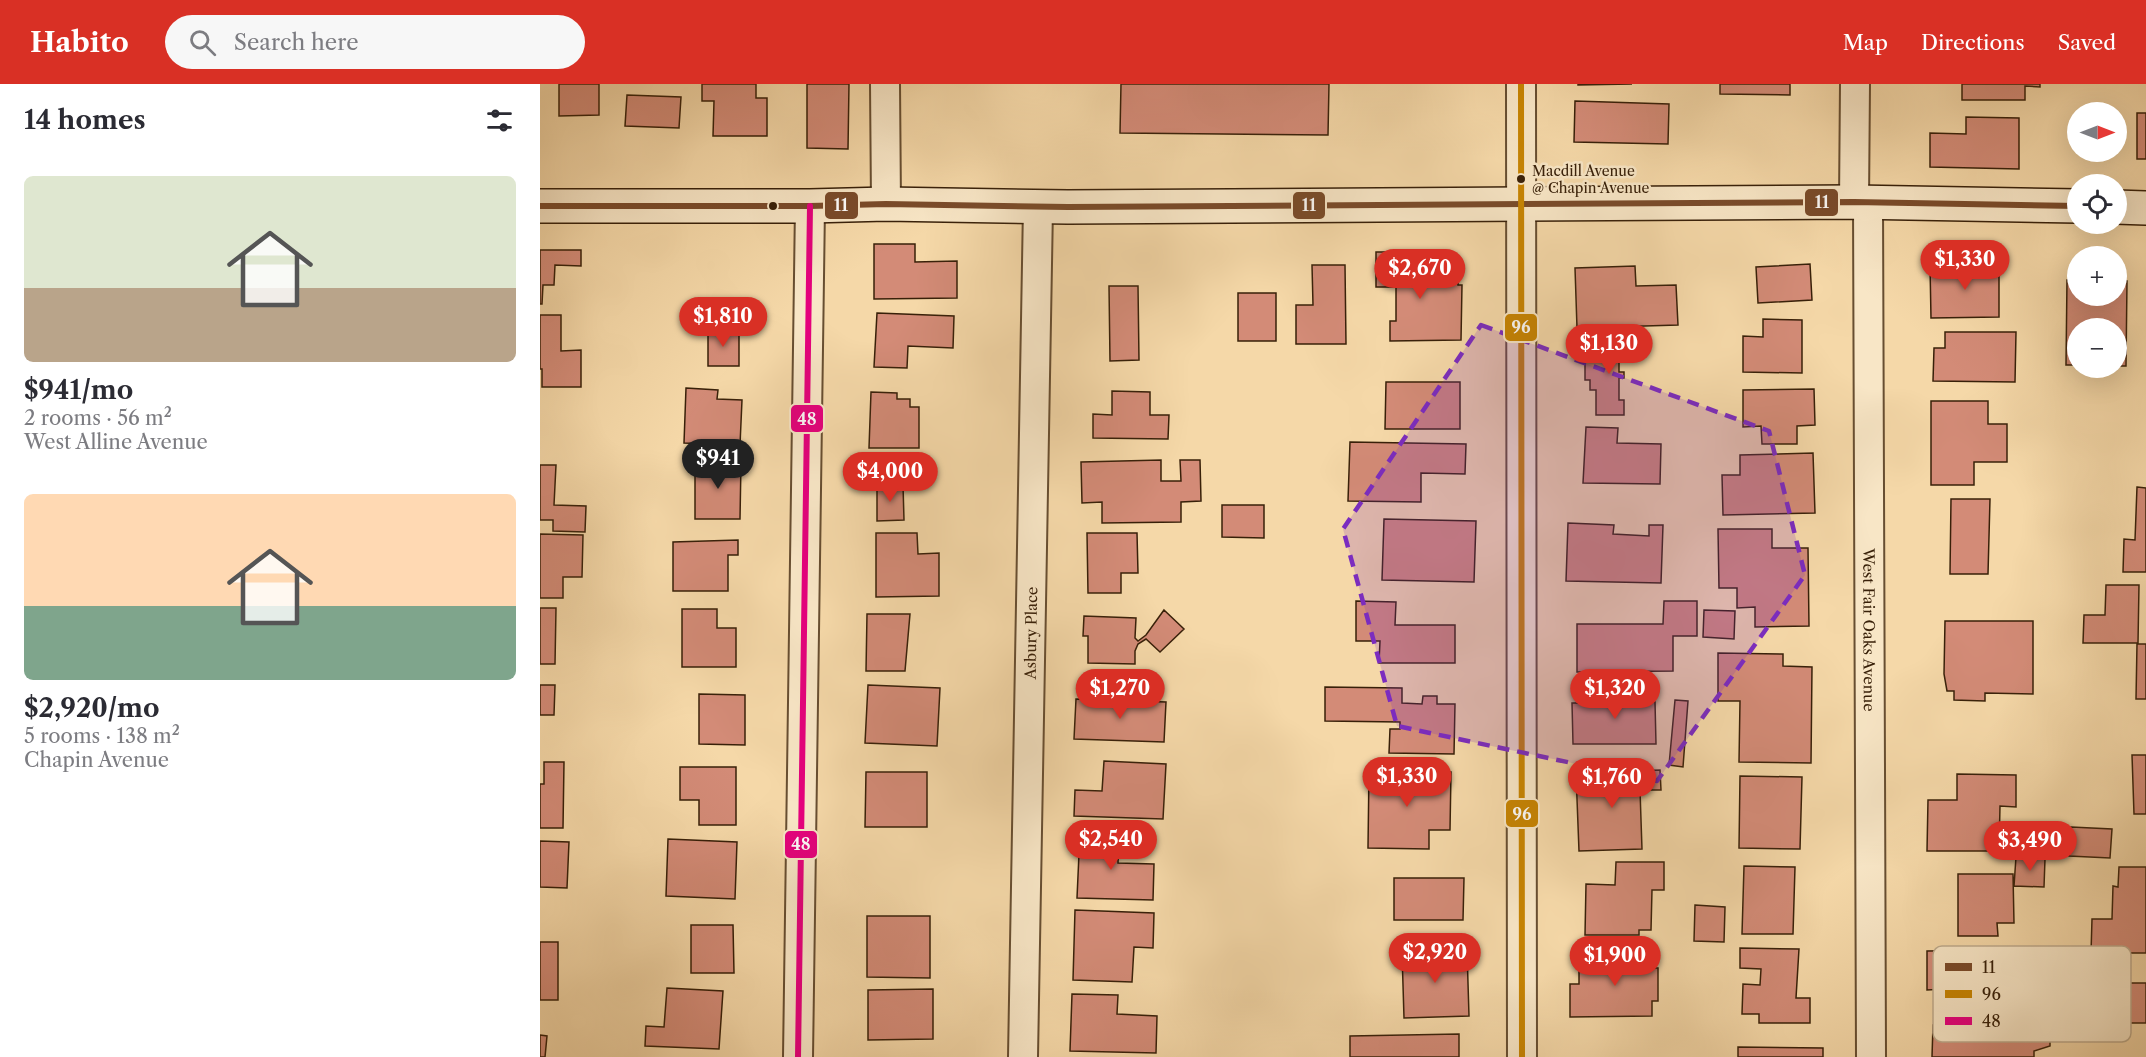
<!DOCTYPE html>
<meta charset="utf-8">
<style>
body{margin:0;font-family:"Libre Caslon Text",serif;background:#f7f7f7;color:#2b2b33;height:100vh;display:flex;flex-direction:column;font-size:22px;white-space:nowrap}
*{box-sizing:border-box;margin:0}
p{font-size:20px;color:#7c7c81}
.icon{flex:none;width:33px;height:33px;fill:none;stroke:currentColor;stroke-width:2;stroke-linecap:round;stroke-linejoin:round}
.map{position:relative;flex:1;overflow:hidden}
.drawer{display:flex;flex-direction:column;background:#fff;width:540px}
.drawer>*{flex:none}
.needle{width:39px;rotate:90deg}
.buttons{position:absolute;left:1527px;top:18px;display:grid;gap:12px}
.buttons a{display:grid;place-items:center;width:60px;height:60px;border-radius:50%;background:#fff;box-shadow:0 6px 24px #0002;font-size:30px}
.price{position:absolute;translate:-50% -51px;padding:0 14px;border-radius:21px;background:#d93025;color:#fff;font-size:20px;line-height:39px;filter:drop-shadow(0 2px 3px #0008)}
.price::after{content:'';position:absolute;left:50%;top:36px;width:18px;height:14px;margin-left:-9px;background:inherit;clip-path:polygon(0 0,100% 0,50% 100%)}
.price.active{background:#222;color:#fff}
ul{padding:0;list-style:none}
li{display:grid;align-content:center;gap:12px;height:318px;padding:0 24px}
li span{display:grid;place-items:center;height:186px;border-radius:9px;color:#555}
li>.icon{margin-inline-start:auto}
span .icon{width:108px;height:108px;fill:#fffc;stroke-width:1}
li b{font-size:26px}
h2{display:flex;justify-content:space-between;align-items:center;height:72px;padding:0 24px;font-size:26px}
header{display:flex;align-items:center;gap:36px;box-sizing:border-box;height:84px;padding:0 30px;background:#d93025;color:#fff}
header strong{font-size:28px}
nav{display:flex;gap:33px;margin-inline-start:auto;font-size:21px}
.search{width:420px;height:54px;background:#f7f7f7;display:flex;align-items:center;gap:15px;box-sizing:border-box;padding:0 21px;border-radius:33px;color:#7c7c81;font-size:22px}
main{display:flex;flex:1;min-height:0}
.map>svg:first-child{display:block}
.building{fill:#d38b77;stroke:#382009;stroke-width:1.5}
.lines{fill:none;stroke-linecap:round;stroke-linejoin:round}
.street-casing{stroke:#674e31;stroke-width:32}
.secondary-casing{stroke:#382009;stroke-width:36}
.street{stroke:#f8e6c6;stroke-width:28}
.secondary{stroke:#f8e6c6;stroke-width:33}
.bus-1-casing{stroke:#f8e6c6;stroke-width:10}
.bus-2-casing{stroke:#f8e6c6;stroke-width:10}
.bus-3-casing{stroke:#f8e6c6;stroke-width:10}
.bus-1{stroke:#7a4b2a;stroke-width:6}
.bus-2{stroke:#c78402;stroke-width:6}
.bus-3{stroke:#e5007d;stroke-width:6}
.marked{fill:#7b2cbf;fill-opacity:0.2;stroke:#7b2cbf;stroke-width:4.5;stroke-dasharray:12 8;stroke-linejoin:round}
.bus-dot{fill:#382009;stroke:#f8e6c6;stroke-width:2}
.labels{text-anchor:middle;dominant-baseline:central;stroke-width:5;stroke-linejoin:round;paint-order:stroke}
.bus-label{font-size:14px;fill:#382009;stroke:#f8e6c6;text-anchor:start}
.street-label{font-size:15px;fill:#382009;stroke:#f8e6c6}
.key{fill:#f8e6c6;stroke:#beab8d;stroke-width:1.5}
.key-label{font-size:16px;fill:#382009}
.line-badge{stroke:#f8e6c6;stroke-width:2}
.badge-label{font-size:16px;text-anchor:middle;font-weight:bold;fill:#fff}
</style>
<header>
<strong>Habito</strong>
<div class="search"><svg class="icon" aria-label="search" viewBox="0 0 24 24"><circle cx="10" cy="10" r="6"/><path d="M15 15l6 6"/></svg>Search here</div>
<nav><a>Map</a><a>Directions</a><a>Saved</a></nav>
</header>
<main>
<section class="drawer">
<h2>14 homes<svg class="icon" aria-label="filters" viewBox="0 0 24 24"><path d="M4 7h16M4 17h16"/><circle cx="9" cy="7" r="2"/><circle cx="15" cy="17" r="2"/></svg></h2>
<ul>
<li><span style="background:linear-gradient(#dfe7d0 60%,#b9a48a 0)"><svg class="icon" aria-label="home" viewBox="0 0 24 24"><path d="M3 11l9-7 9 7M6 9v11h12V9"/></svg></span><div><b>$941/mo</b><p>2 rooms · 56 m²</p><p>West Alline Avenue</p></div></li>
<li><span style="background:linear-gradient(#ffd9b3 60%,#7fa58c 0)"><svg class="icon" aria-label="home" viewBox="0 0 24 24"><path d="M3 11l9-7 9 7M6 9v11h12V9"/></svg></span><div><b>$2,920/mo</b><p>5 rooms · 138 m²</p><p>Chapin Avenue</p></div></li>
</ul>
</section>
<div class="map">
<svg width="1606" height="973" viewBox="0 0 1606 973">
<rect width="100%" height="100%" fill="#f5d8a8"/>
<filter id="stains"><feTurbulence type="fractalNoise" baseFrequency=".00333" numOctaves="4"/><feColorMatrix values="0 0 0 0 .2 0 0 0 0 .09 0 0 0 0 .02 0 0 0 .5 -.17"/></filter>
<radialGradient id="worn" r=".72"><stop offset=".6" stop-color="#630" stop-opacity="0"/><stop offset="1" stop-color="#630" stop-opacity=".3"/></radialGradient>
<path class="building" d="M19,0H59V31L19,32Z
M162,0H216V14H227V52H173L174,17H162Z
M267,0H309L308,65L267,64Z
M581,0H789L788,51L580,49Z
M1038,0H1092L1038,1Z
M1180,0H1250V11L1180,10Z
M1422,0H1500V3L1485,2V16H1422Z
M87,11L141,13L139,44L85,42Z
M1035,17L1129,20L1128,60L1034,58Z
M1597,29H1606V75H1597Z
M1426,33L1479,34V85L1390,83V49L1426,50Z
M334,160H375V178L417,177V214L334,215Z
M0,166H41V182L15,181L14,201H3L2,220H0Z
M836,168H875V182H887V192H918V201H922L921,256L850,257V237H856V203H836Z
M1270,180L1272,216L1218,219L1216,183Z
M1459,180V233L1391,234L1390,181Z
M772,181H805L806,260H756V221H773Z
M1095,182L1096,202L1136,201L1138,241L1037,244L1035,184Z
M1527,196H1538V212H1576V197H1587L1586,282H1576V244H1538V281H1526Z
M569,202H598L599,276L570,277Z
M698,209H736V257H698Z
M337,229L414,232L413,264L368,262L367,284L334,283Z
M0,231H21V267L41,266V303H2V285H0Z
M1223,235L1262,236V289L1203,288V252L1223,253Z
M168,246H199V282H168Z
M1405,248H1476L1475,298L1393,297L1394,264H1405Z
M1050,261H1102V275H1079V288H1084V294H1079V316H1084V331H1056V306H1050V296H1045V276H1050Z
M846,298H920V345H845Z
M146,304L178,306L177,315L202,316L200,361L144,359Z
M1274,305L1275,341L1257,342V360H1222L1221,342L1203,343V306Z
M572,307L610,308V331H629L628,355L553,354V330L572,331Z
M331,308L357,309V315H370V323H379V364H329Z
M1391,317H1448V340H1467V378H1434V401H1391Z
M1046,343L1078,344L1077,359L1121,360L1120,400L1043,399Z
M810,358L926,360L925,390L881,389V418L808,417Z
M1273,369L1275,429L1183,431L1182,391H1200V371Z
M621,376V397H641L640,376H660L661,417L641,418V438L562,439V418L542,419L541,378Z
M155,377L201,378L200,435H155Z
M0,381H16L14,421L46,422L45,448L13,447V436H0Z
M337,401H363L364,436L337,437Z
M1597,403L1606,404V488H1583L1584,455L1595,456Z
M1411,415H1450L1448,490H1410Z
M682,421H724V454L682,453Z
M844,435L936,437L934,498L842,496Z
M1028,439L1074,441L1073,450L1109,452V441H1123L1121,499L1026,497Z
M1178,445H1232V464H1268L1269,542L1215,543V523L1197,524V504H1179Z
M336,449H377L378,470L399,469V512L336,513Z
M547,449H597L598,489H581V509H548Z
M0,450L43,451L42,493H23V514H0Z
M198,456V471H188V507H133V458Z
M1566,501H1599L1598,559H1543L1544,531H1565Z
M816,517L856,518L855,541H915V579H839L840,557H816Z
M1124,517H1157V552H1133V587L1037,588V540H1123Z
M0,524H16L15,580H0Z
M142,525H177V544H196V583H142Z
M624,526L644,545L620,568L606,555L598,560L595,567V580L548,579V552H543L544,532L596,534L595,554L598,557L606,551Z
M1164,526L1195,527L1194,555L1163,553Z
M327,530H370L365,587H326Z
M1405,537H1493V610L1445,609V617L1414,616V607H1407L1404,590Z
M1597,560H1606V615H1596Z
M1178,569L1243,570V582L1272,583L1271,679L1199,678L1200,617H1178Z
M1073,598H1094L1095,618H1115L1116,660H1033L1032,619H1073Z
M0,601H15L14,631H0Z
M328,601L400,604L397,662L325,659Z
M785,603L862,604V619L882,620L883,612H897V620H915L914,670L849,669L850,645H860V638L785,637Z
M159,610L205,611V661L159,660Z
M536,615L626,618L624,658L534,655Z
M1135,616L1148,617L1143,683L1129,681Z
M1592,671H1606V730H1594Z
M564,677L626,680L623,735L534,732L535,706L562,707Z
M4,678H24L23,744H0V700H4Z
M140,683H196V741H159V716H140Z
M1120,686L1121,706H1100L1102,765L1039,767L1036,689Z
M829,687L911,688L910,746H889V765L828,764Z
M326,688H387V743H325Z
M1417,690L1476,691V723L1460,722L1459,767H1387L1388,716H1417Z
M1200,692L1262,693L1260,765L1199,764Z
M1531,743L1572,745L1570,774L1529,772Z
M540,748L579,749L578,779L614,780L613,816L537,814Z
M128,755L197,758L195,815L126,812Z
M0,757L29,758L27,804L0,803Z
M1476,773L1505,775L1504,803L1474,802Z
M1076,778H1124V806H1112L1111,846H1099V851H1045L1046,800L1075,801Z
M1204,782L1255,783L1253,850H1202Z
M1579,783H1606V869H1551L1552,835H1572L1573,802L1578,803Z
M1418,790H1473L1474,839H1457L1458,852H1418Z
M854,794H924L923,836H854Z
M1155,821L1185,823L1184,858L1154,857Z
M535,826L614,829L613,864L594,863L592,898L533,896Z
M327,832H390V894L327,893Z
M151,841H193L194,889H151Z
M0,858H18V916H0Z
M1059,864H1097V884H1118V917H1112V932L1030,933V900H1039V886H1059Z
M1200,864L1259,865L1256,914H1270V939H1219V930H1202L1203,900L1220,901L1221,885L1200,884Z
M927,866L929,932L864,934L862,868Z
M1478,866L1479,923L1405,924V905L1387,906V867Z
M1588,899H1606V939H1590Z
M127,904L183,907L179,965L105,962L106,942L124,943Z
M393,905V955L328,956V906Z
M532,910L578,911L577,930L617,932L616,969L530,967Z
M1393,941L1498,942L1510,947V962L1494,967V973H1392Z
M919,950V973H810V952Z
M0,951L7,952L5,973H0Z
M1198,963L1283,964V973H1198Z"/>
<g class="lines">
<defs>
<g id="street">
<path d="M345,0L346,120"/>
<path d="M981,0L982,973"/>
<path d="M1314,118L1315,0"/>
<path id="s1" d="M1328,118L1331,973"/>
<path d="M258,973L270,122"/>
<path id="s2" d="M483,973L498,123"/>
</g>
<path id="secondary" d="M0,122H270L346,120L528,123L1314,118L1538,122
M1576,123L1606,124"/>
</defs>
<use href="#street" class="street-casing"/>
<use href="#secondary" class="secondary-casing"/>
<use href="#street" class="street"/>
<use href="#secondary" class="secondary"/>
<defs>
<path id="bus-1" d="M0,122H270L346,120L528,123L1314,118L1538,122"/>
<path id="bus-2" d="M981,0L982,973"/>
<path id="bus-3" d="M258,973L270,122"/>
</defs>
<use href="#bus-1" class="bus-1-casing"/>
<use href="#bus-2" class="bus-2-casing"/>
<use href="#bus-3" class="bus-3-casing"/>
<use href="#bus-1" class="bus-1"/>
<use href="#bus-2" class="bus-2"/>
<use href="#bus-3" class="bus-3"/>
</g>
<path class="marked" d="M941,241L1229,347L1265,491L1117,697L857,642L803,445Z"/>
<g class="bus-dot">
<circle cx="981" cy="95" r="5"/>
<circle cx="233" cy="122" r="5"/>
</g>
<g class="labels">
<g class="bus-label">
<text x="992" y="87">Macdill Avenue<tspan x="992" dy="17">@ Chapin Avenue</tspan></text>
</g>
<g class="street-label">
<text stroke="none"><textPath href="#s1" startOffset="428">West Fair Oaks Avenue</textPath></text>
<text stroke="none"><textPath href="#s2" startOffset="424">Asbury Place</textPath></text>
</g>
</g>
<rect x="1393" y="862" width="198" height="96" rx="9" class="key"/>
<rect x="1405" y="879" width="27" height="8" fill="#7a4b2a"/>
<rect x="1405" y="906" width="27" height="8" fill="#c78402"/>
<rect x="1405" y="933" width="27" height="8" fill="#e5007d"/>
<g class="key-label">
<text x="1442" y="889">11</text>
<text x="1442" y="916">96</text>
<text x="1442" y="943">48</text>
</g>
<g class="line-badge">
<rect x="1264" y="104" width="35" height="29" rx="6" fill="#7a4b2a"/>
<rect x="284" y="107" width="35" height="29" rx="6" fill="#7a4b2a"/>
<rect x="752" y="107" width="34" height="29" rx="6" fill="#7a4b2a"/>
<rect x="964" y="229" width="34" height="29" rx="6" fill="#c78402"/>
<rect x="250" y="320" width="34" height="29" rx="6" fill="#e5007d"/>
<rect x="965" y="715" width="34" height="29" rx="6" fill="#c78402"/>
<rect x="244" y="746" width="34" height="29" rx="6" fill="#e5007d"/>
</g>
<g class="badge-label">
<text x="1282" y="124">11</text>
<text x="301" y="127">11</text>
<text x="769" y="127">11</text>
<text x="981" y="249">96</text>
<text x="267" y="341">48</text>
<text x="982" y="736">96</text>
<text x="261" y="766">48</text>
</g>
<rect width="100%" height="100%" filter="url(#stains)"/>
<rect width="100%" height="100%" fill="url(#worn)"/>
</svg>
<div class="buttons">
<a><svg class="needle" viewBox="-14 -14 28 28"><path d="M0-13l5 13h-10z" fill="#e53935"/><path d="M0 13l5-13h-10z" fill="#7c7c81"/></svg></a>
<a><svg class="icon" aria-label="locate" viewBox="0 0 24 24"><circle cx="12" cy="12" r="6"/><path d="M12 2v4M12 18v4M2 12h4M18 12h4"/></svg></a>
<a>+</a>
<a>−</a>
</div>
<b class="price" style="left:1425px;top:207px">$1,330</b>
<b class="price" style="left:880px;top:216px">$2,670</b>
<b class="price" style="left:183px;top:264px">$1,810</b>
<b class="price" style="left:1069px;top:291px">$1,130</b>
<b class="price active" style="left:178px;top:406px">$941</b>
<b class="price" style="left:350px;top:419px">$4,000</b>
<b class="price" style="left:580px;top:636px">$1,270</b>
<b class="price" style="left:1075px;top:636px">$1,320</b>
<b class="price" style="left:867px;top:724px">$1,330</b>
<b class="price" style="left:1072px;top:725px">$1,760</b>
<b class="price" style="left:571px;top:787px">$2,540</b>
<b class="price" style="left:1490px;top:788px">$3,490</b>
<b class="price" style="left:895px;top:900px">$2,920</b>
<b class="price" style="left:1075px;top:903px">$1,900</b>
</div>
</main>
